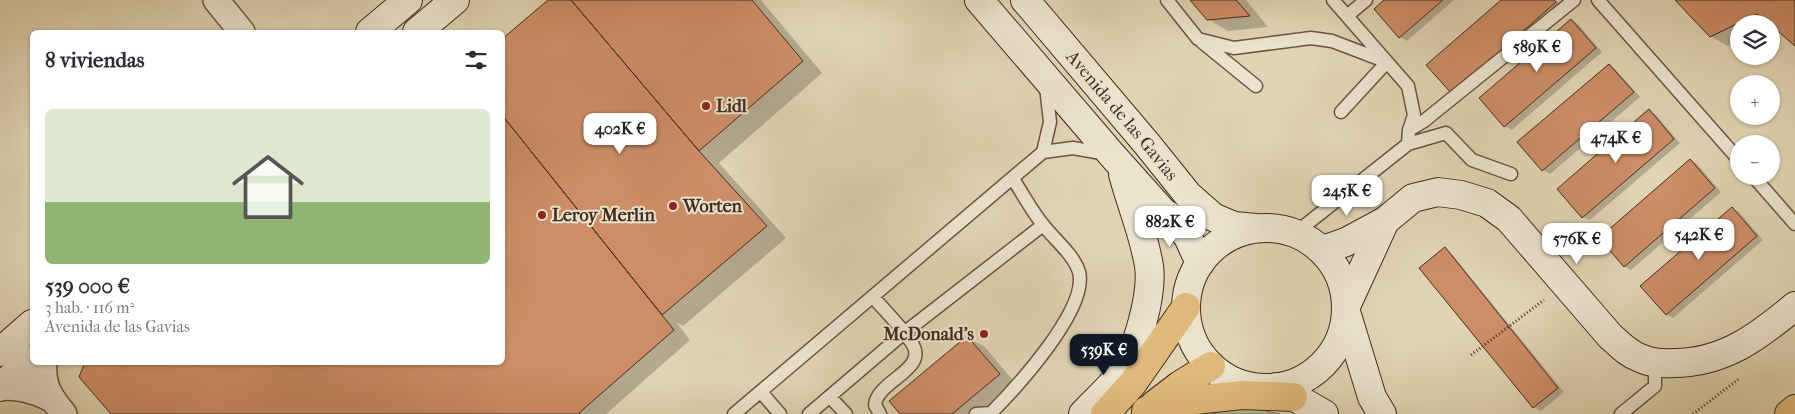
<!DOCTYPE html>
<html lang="es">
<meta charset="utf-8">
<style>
body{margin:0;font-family:"IM FELL French Canon",serif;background:#f7f7f7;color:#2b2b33;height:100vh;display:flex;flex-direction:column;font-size:19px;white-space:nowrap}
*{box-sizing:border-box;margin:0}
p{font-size:16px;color:#7c7c81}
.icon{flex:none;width:28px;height:28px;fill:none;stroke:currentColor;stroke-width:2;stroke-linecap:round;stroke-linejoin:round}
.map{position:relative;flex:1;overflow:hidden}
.panel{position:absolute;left:30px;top:30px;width:475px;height:335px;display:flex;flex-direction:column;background:#fff;border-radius:8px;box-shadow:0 1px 4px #0004}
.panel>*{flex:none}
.tools{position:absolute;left:1730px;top:15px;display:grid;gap:10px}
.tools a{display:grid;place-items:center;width:50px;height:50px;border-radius:50%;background:#fff;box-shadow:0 1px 4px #0004;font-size:25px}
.price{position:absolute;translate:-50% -42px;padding:0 11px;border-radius:10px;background:#fff;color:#222;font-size:16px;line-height:32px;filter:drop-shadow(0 1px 2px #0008)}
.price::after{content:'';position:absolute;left:50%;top:30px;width:15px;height:11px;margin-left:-8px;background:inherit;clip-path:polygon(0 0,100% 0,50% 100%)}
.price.current{background:#111827;color:#fff}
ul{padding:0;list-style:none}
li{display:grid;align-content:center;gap:10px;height:265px;padding:0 15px}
li span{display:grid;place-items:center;height:155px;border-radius:8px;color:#555}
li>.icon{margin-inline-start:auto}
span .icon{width:90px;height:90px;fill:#fffc;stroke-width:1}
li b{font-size:21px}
h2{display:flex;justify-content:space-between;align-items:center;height:60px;padding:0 15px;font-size:21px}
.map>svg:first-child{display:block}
.green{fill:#b0bd8e;stroke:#7a7456}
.shadow{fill:#0003}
.building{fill:#cd8d66;stroke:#432b1e}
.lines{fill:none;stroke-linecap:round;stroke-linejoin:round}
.lane-casing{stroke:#6a5543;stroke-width:15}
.street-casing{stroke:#6a5543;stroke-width:28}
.secondary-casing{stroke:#432b1e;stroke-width:30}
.highway-casing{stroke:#432b1e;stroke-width:30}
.path{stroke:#432b1e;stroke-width:3;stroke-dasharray:1 2.5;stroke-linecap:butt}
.lane{stroke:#ebe3ce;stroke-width:12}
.street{stroke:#ebe3ce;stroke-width:25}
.secondary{stroke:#ebe3ce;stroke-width:28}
.highway{stroke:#e0ba7a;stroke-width:28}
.poi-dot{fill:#8f2418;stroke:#ebe3ce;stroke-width:2}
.labels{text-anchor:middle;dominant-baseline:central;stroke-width:4;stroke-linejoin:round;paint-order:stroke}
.poi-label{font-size:18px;font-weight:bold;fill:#432b1e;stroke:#ebe3ce;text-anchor:start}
.street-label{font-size:18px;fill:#432b1e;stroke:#ebe3ce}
</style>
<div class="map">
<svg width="1795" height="414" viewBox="0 0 1795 414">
<rect width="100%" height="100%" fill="#e0d4b3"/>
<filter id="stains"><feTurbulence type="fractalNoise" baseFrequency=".004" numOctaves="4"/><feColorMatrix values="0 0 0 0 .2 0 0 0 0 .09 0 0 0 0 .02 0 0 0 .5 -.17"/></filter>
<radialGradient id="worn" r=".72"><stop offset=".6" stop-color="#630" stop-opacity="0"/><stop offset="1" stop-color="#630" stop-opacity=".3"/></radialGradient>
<path class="green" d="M1248,407L1280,414H1192Z"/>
<path class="shadow" d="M550,0H761L822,73L719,163L786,238L683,326L676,322L690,340L606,414H113L502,362Z
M1192,0H1246L1268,27L1228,31L1208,19Z
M1386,0H1454L1407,41L1400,37Z
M1503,0H1556L1562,7L1459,97Z
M1677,0H1795V44L1771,24H1739V41L1728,46L1710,36Z
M1571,20L1578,24L1602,52L1512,130L1505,126Z
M1609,65L1615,69L1640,97L1550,174L1543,170L1519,143Z
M1649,111L1656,115L1680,143L1590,220L1583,217Z
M1691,160L1697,164L1721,192L1631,270L1624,266Z
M1732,209L1739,212L1763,240L1673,318L1666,314Z
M1445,249L1451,253L1564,392L1541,411L1534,407Z
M967,337L985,347L1016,384L981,414H901Z"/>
<path class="building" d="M548,0H571L699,151L767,226L662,315L502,115V39Z
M571,0H752L803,61L699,151Z
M1190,0H1236L1250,16L1207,20Z
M1384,0H1443L1399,38L1374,9Z
M1501,0H1554L1556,2L1452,94L1426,65Z
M1675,0H1795V46L1771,25V24L1757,14L1710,37Z
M1571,19L1596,48L1504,127L1479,98Z
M1609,64L1634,92L1542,171L1517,142Z
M1649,109L1674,139L1582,218L1557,189Z
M502,115L674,330L579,413L580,414H111L79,377L85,362H502Z
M1690,159L1715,188L1624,267L1599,238Z
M1732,207L1757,236L1666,315L1640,286Z
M1445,247L1558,388L1533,408L1419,268Z
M967,336L1000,374L952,414H900L889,401Z"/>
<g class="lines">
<defs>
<path id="lane" d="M1167,0L1198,39L1234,48L1311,38L1332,41L1387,62L1341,112
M1598,0L1739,160
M1347,16L1366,0
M1202,42L1256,86
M1409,130L1424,121L1574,0
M1408,144L1446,133L1472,160L1511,174
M1043,152L1050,122L1046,87
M1753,176L1795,224
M1292,232L1303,227L1408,144L1409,130L1414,115L1408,86L1333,0
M873,297C886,312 903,328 913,345C927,370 877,381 875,405L880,414
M761,392L780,414
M830,397L846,414
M734,414L1043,152L1073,148L1107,154
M809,414L904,333L1043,225
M976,414L991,413
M990,414C1015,389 1089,309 1079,272C1074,255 1055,240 1044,226C1032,212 1023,194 1013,179
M1621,414L1655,386V362"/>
<path id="street" d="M216,0L242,32
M44,362C42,386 50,397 64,414
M0,387C20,387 34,390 51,399"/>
<g id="secondary">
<path d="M979,0L1112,155L1163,212L1174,219L1188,237L1200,263"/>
<path id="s1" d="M1025,0L1147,144L1188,195L1213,217L1234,226L1256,228"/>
<path d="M370,32L408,0"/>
<path d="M417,32L455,0"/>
<circle cx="1266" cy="308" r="80"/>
<path d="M1323,250L1346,242L1385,221L1413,198L1438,192L1461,195L1487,203L1509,219L1610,336C1619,344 1628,354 1640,358C1651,363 1663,364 1674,363C1724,363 1759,336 1795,306"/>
<path d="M1347,304L1385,221"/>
<path d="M1347,315L1372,397L1382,414"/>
<path d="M0,352L32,324"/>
<path d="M0,387L32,359"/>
<path d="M1277,387L1324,414"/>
<path d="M1083,414C1095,401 1109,389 1120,375C1137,352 1153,294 1149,266C1144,234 1131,205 1123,174"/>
</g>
<path id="highway" d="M1154,405L1180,385L1211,366
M1146,411L1194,400L1243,395L1293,397
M1105,414L1133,383L1186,307
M1789,414L1795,409"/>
</defs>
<use href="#lane" class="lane-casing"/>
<use href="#street" class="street-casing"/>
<use href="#secondary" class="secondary-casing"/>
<use href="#highway" class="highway-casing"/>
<path class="path" d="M1471,355L1544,300
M1693,414L1740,378"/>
<use href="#lane" class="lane"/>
<use href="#street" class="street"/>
<use href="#secondary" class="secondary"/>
<use href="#highway" class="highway"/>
</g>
<g class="poi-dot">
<circle cx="706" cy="106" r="5"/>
<circle cx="673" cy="206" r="5"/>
<circle cx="542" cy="215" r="5"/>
<circle cx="984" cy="334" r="5"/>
</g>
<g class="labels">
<g class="poi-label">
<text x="716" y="106">Lidl</text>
<text x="683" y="206">Worten</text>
<text x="552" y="215">Leroy Merlin</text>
<text x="974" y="334" text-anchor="end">McDonald's</text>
</g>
<g class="street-label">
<text stroke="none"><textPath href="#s1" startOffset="151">Avenida de las Gavias</textPath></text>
</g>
</g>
<rect width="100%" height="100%" filter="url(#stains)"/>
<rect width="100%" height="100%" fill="url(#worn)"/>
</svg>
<div class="tools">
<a><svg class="icon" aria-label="layers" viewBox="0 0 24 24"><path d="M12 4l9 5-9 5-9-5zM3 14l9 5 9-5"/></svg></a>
<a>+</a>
<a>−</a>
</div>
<b class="price" style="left:1537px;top:73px">589K €</b>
<b class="price" style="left:620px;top:155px">402K €</b>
<b class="price" style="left:1616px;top:164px">474K €</b>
<b class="price" style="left:1347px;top:217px">245K €</b>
<b class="price" style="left:1170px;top:248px">882K €</b>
<b class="price" style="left:1699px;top:261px">542K €</b>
<b class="price" style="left:1577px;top:265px">576K €</b>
<b class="price current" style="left:1104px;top:376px">539K €</b>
<section class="panel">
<h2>8 viviendas<svg class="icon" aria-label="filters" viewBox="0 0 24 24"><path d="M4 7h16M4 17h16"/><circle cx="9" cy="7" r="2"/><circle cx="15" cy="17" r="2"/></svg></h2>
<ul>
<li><span style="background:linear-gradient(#dfe7d0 60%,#8fb573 0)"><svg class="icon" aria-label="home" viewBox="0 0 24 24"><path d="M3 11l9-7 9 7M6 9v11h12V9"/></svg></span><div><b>539 000 €</b><p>3 hab. · 116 m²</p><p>Avenida de las Gavias</p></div></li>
</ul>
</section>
</div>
